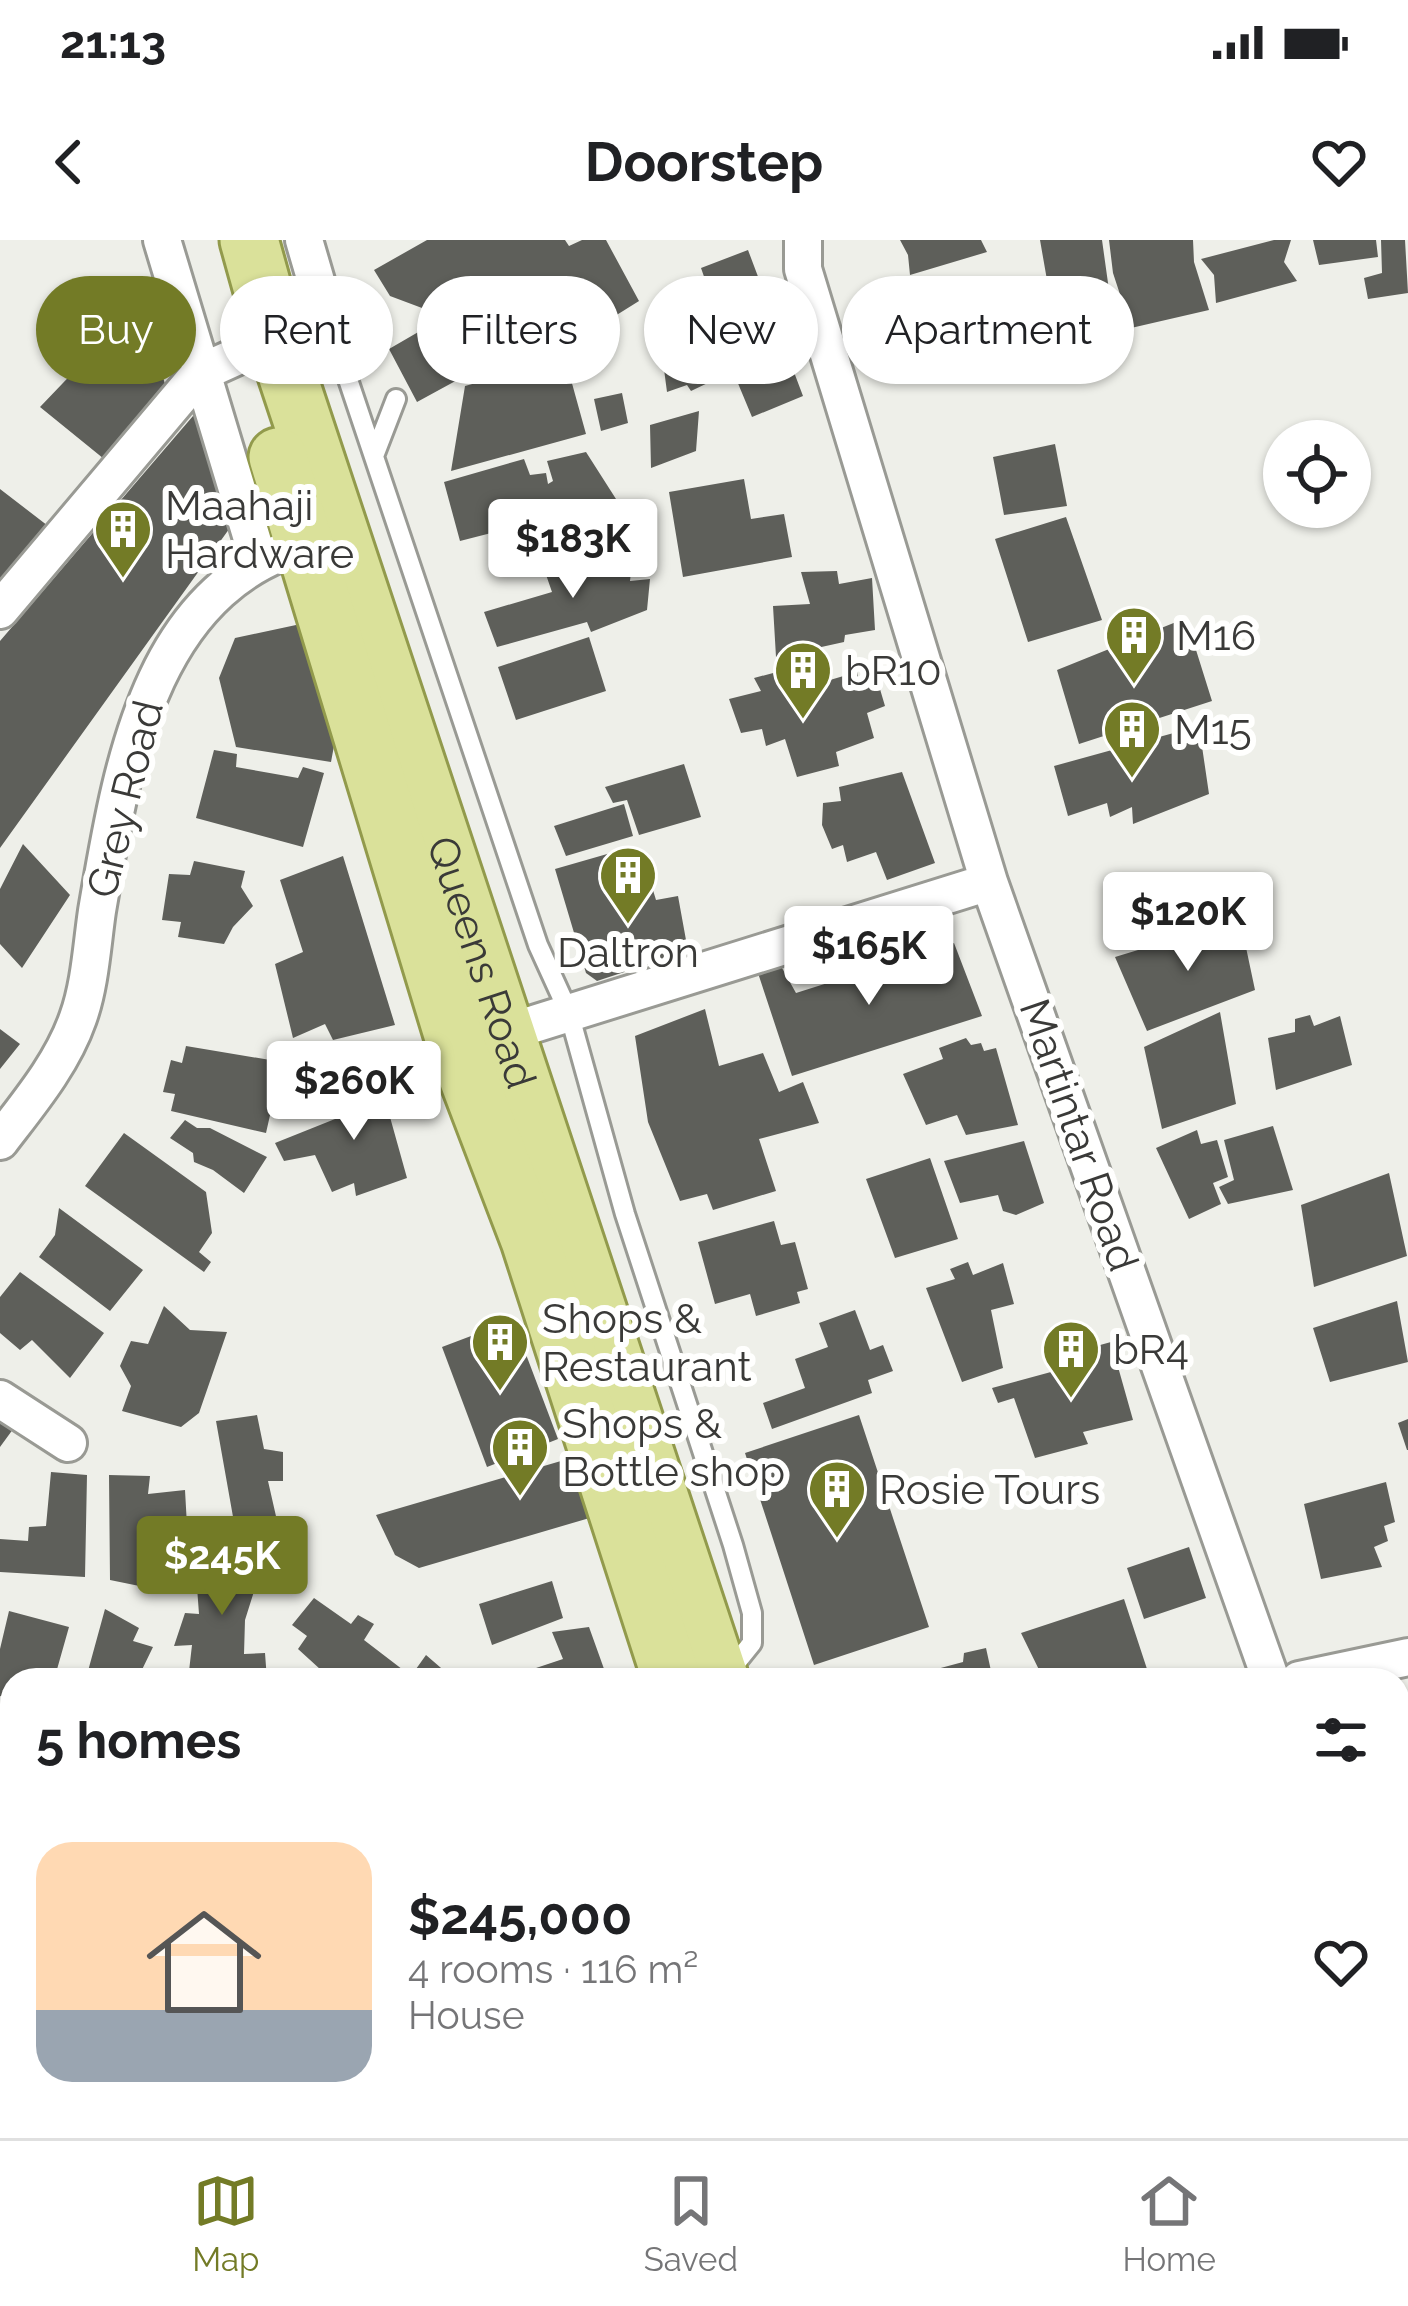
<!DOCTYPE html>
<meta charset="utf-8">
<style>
body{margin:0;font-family:Raleway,sans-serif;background:#f2f2f2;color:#202124;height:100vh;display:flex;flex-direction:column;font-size:45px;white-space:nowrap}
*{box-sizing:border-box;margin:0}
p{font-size:39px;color:#757577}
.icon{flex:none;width:66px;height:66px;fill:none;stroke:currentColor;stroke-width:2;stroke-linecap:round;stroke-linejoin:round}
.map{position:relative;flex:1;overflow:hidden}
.panel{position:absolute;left:0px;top:1428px;width:1410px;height:471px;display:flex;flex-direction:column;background:#fff;border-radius:36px 36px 0 0;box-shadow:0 3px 9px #0004}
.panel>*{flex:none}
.hud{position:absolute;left:36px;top:36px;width:1338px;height:108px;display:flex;gap:24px}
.controls{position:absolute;left:1263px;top:180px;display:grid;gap:24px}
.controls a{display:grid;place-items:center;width:108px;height:108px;border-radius:50%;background:#fff;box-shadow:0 3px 9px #0004;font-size:60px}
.price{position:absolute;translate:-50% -102px;padding:0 27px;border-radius:12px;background:#fff;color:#222;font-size:39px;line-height:78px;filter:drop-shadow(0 3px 6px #0008)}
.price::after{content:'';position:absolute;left:50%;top:72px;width:36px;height:27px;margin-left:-18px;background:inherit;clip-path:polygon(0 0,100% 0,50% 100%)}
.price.selected{background:#737b26;color:#fff}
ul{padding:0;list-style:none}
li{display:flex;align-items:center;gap:36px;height:300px;padding:0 36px}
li+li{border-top:3px solid #e0e0e0}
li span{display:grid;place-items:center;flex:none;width:336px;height:240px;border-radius:36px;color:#555}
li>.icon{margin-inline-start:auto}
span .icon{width:144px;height:144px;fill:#fffc;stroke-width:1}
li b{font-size:51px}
h2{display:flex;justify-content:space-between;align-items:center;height:144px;padding:0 36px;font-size:51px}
.tag{padding:0 42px;border-radius:54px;background:#fff;box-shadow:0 3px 9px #0004;font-size:42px;line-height:108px}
.tag.selected{background:#737b26;color:#fff}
.status{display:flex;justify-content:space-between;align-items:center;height:84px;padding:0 60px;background:#fff;direction:ltr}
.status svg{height:33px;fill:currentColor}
header{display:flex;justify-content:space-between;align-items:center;height:156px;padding:0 36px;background:#fff;font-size:54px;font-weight:700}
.tab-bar{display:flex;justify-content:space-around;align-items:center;height:168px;border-top:3px solid #e0e0e0;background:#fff;font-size:33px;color:#757577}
.tab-bar a{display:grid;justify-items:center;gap:6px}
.tab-bar .selected{color:#737b26}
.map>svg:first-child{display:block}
.building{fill:#5e5f5a}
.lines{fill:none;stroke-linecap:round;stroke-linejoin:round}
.service-casing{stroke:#999a94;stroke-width:24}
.minor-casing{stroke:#999a94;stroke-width:42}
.primary-casing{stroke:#929a4c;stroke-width:63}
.service{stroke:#fff;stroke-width:18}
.minor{stroke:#fff;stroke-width:36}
.primary{stroke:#dae19a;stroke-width:57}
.labels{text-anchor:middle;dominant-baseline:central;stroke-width:12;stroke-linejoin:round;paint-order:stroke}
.poi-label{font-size:42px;fill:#3a3a38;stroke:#fffffe;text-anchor:start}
.street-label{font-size:42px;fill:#3a3a38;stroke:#fffffe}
</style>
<div class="status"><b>21:13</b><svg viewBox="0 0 49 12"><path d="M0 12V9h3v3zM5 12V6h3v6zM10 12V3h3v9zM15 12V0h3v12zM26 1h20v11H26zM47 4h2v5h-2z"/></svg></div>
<header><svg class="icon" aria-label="back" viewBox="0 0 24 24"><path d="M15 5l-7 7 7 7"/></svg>Doorstep<svg class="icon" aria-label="heart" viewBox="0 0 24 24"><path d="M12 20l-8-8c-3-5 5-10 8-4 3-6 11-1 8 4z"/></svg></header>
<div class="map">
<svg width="1408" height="1898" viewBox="0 0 1408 1898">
<rect width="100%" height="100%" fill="#eeefe9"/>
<path class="building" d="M427,0H565L569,6L582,0H606L639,61L591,91L578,74L417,162L389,109L439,80L430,71L390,56L374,30Z
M900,0H981L987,12L910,35L908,15Z
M1040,0H1102L1115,93L1058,103Z
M1109,0H1193L1194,22L1209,70L1131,88L1113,33Z
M1274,0H1291L1284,22L1297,41L1216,63L1214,35L1201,19Z
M1313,0H1376L1378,17L1319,25Z
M1381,0H1405L1408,53L1368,59L1364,38L1382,33Z
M748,10L803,156L752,177L737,141L714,140L691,151L687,145L667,152L662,114L683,108L679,92L701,83L706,96L723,91L701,28Z
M978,47L988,75L994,72L1007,121L984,133L940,102L928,65Z
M128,75L147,82L167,151L109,223L40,167Z
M565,118L586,194L451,231L465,146Z
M622,153L628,183L601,191L594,159Z
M199,169L237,278L0,608V401Z
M699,171L696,211L651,228L650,185Z
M1055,204L1067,266L1004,275L993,217Z
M586,212L616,259L561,279V294L509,302L499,291L460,301L444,242L524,219L530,235L546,233L548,244L553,241L547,221Z
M744,239L751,279L784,274L792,317L683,337L669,252Z
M0,249L52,289L0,348Z
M1066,277L1102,380L1028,402L995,299Z
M599,312L598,328L632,323L630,341L650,339L647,370L591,392L587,382L497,407L484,372L552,352L543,326Z
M837,331L839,344L872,338L875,390L845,395L844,402L776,417L773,366L810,364L801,332Z
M1186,378L1212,461L1079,504L1057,430Z
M310,382L339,479L331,522L236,507L219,438L235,398Z
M589,397L606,451L516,480L498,427Z
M803,425L804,436L827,429L830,440L857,432L859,445L877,439L885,466L867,473L874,498L836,512L839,526L797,537L785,499L766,506L762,489L741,493L729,459L761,451L754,438Z
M1199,486L1209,554L1133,584L1132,567L1110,577L1107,563L1068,576L1054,526Z
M214,510L237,514L236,527L298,538L303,527L324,533L303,607L196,578Z
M684,524L701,577L639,595L627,560L613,563L605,547Z
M902,532L935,623L887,640L876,612L847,622L843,605L832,609L822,585L823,563L841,561L839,547Z
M624,564L633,596L566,616L554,586Z
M23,604L70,655L22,728L0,704V649Z
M628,608L639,636L649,637L656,660L678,656L688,711L597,741L586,733L555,629Z
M343,616L395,785L333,800L325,784L293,798L275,724L303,712L280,640Z
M194,621L245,631L241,647L253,666L233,687L224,704L178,697L181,682L162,680L169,634L190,635Z
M1240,679L1255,750L1147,791L1115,717Z
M954,703L982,776L792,836L757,730L782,728L796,753Z
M705,769L719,826L763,813L779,852L803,842L819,883L759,899L776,951L713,970L707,954L680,961L648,882L635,796Z
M1220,772L1236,864L1162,889L1144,807Z
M1310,775L1314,786L1340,776L1352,825L1276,850L1268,798L1295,792V779Z
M0,789L20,804L0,829Z
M966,798L971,805L981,803L984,811L996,808L1018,885L966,895L957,875L926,885L903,834L943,819L939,808Z
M186,806L282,822L266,893L171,871L175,854L163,852L171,820L182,823Z
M378,834L407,938L356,956L354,943L332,952L315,915L284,921L275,903L350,873L340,852Z
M185,880L197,888H210L267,917L244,953L213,930L194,922L193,913L170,898Z
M1273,886L1293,950L1228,964L1219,947L1234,940L1224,900Z
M1197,890L1201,904L1217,900L1228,937L1213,943L1221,964L1189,979L1156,908Z
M124,893L206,952L212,993L199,1012L211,1022L204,1032L85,946Z
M1024,901L1044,963L1016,975L1003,971L998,955L960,963L944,921Z
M930,918L958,999L895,1018L866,939Z
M1389,933L1407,1016L1314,1047L1301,965Z
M59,968L143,1030L110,1071L39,1017L55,995Z
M774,981L781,1005L795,1002L808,1049L797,1052L800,1063L756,1076L750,1054L715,1064L698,1002Z
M968,1022L973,1035L1003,1023L1014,1064L991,1070L1003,1128L962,1142L926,1048L955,1039L950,1029Z
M20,1032L104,1093L70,1138L32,1100L20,1110L0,1093V1057Z
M1397,1061L1408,1122L1330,1142L1313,1088Z
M164,1066L190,1090L227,1092L199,1173L181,1187L122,1171L131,1146L120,1126L131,1101L148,1104Z
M855,1070L870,1110L883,1105L893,1131L868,1140L872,1153L772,1189L763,1163L805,1148L795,1119L828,1107L819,1083Z
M513,1080L558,1199L487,1227L442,1107Z
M1111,1102L1133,1180L1083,1192L1088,1204L1035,1218L1014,1158L998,1163L992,1148L1084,1123L1082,1110Z
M0,1165L19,1181L0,1207Z
M257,1175L264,1209L283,1212V1241H268L278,1285L235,1288L216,1181Z
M859,1175L929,1387L814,1425L745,1213Z
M1408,1179V1210H1407L1398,1183Z
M578,1216L610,1272L419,1328L395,1315L376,1275Z
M51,1232L87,1235L85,1337L0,1332V1299L28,1301L29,1287L46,1286Z
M109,1235L150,1236L148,1254L185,1250L189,1321L158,1317L159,1350L110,1340Z
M1386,1242L1395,1282L1384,1286L1388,1301L1374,1307L1382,1327L1321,1339L1304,1264Z
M206,1290L261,1329L245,1380L244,1414L265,1413L267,1440H188L192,1405L174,1406L185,1373L199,1374L197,1347L191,1332L204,1338Z
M1189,1307L1206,1358L1144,1379L1127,1328Z
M552,1341L563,1378L492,1405L479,1364Z
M314,1358L351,1384L358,1375L374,1384L364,1400L411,1436L426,1415L448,1434L444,1440H332L298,1409L307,1396L292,1385Z
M1124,1359L1147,1429L1111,1440H1044L1021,1393Z
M105,1369L139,1388L133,1401L153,1407L137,1440H71L76,1428L88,1431Z
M9,1371L69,1387L54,1440H12V1459L0,1456V1409Z
M589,1387L608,1440H521L518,1434L563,1419L552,1392Z
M986,1408L993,1440H896L963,1422L964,1413Z
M1399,1633L1408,1662V1698L1398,1702Z
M1408,1730V1787L1398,1790V1732Z
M30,1887H104L103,1898H29Z"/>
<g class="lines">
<defs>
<path id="service" d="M323,65L538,705L569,773L625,974L733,1305L752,1373V1403L727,1434
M323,65L369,99
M374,216L396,159
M618,1887L634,1898
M578,1898L579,1887
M1188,1898L1223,1889"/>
<path id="minor" d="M162,0L259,322
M803,0V29L989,642L1271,1440
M0,370L200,133L306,85L323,65L304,0
M505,793L989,642
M0,901C29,863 62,824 78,778C90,745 92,705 97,671C122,525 150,336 322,300
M0,1159L68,1203
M1299,1440L1408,1417
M1222,1887L1226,1898"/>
<g id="primary">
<path id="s1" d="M249,0L283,122L720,1440"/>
<path d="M278,217L458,811L530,1000L672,1440"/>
<path d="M817,1887L821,1898"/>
<path d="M867,1887L871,1898"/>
</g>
</defs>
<use href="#service" class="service-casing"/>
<use href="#minor" class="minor-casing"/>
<use href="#primary" class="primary-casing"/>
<use href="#service" class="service"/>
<use href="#minor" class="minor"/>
<use href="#primary" class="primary"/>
</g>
<defs>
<symbol id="building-pin" viewBox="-11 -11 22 30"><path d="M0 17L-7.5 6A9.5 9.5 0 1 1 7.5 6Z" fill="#737b26" stroke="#fffffe"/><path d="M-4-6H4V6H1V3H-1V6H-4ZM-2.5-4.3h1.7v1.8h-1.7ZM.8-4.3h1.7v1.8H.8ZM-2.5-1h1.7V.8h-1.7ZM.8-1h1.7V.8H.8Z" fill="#fff"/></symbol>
</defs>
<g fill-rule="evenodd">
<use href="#building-pin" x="90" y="256" width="66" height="90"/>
<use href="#building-pin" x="1101" y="362" width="66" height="90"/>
<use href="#building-pin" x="770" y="397" width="66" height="90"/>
<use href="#building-pin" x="1099" y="456" width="66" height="90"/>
<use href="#building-pin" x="595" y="602" width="66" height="90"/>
<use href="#building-pin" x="467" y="1069" width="66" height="90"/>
<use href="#building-pin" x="1038" y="1076" width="66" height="90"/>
<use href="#building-pin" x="487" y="1174" width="66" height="90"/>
<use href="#building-pin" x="804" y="1216" width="66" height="90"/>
</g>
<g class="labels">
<g class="poi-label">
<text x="165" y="265">Maahaji<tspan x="165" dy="48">Hardware</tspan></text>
<text x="1176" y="395">M16</text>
<text x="845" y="430">bR10</text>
<text x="1174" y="489">M15</text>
<text x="628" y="712" text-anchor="middle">Daltron</text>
<text x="542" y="1078">Shops &amp;<tspan x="542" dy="48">Restaurant</tspan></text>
<text x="1113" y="1109">bR4</text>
<text x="562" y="1183">Shops &amp;<tspan x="562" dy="48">Bottle shop</tspan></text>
<text x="879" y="1249">Rosie Tours</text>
</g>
<g class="street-label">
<text transform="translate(125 559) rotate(-76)">Grey Road</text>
<text stroke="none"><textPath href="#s1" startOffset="759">Queens Road</textPath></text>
<text transform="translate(1079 895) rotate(71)">Martintar Road</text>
</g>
</g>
</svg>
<div class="controls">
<a><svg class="icon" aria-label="locate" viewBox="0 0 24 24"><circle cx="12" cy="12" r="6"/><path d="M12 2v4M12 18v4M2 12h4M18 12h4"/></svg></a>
</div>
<b class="price" style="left:573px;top:361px">$183K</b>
<b class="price" style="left:1188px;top:734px">$120K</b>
<b class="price" style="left:869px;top:768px">$165K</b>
<b class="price" style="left:354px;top:903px">$260K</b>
<b class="price selected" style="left:222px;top:1378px">$245K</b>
<div class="hud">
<a class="tag selected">Buy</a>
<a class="tag">Rent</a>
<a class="tag">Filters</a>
<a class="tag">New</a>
<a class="tag">Apartment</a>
</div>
<section class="panel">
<h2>5 homes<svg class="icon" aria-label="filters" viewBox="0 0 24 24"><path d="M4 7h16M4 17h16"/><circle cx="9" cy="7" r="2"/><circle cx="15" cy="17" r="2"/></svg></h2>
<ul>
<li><span style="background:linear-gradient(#ffd9b3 70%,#9aa5b1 0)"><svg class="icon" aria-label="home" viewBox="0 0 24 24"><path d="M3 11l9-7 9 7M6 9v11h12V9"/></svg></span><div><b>$245,000</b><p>4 rooms · 116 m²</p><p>House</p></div><svg class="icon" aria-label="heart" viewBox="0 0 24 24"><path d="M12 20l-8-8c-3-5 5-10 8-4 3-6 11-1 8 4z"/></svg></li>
</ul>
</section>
</div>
<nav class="tab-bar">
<a class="selected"><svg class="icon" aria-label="map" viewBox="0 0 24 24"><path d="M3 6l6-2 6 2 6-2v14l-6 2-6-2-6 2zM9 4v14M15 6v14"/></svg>Map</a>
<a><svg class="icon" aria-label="saved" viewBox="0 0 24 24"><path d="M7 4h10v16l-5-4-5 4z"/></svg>Saved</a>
<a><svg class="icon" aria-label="home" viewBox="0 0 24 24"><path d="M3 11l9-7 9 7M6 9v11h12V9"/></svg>Home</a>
</nav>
